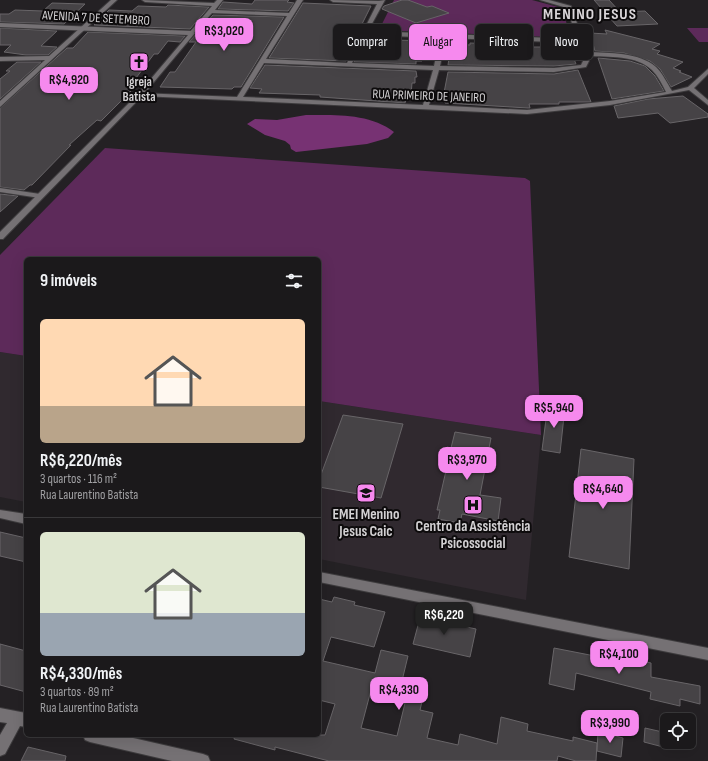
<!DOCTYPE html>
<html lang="pt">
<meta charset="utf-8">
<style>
body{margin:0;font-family:"Sofia Sans Condensed",sans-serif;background:#242224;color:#f1f3f6;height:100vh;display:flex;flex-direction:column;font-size:15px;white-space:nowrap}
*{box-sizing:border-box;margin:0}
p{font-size:13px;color:#a0a0a3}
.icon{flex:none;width:22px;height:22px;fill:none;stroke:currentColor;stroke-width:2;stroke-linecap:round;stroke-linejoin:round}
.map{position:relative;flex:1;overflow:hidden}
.side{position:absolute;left:24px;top:257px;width:297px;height:480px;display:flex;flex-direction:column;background:#1b191b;border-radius:6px;box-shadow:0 4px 16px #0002,0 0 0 1px #39383a}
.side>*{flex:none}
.hud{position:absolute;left:333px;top:24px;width:315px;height:36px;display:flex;gap:8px}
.fabs{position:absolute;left:660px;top:713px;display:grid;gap:8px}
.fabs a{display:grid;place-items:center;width:36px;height:36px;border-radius:6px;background:#1b191b;box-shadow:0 4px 16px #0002,0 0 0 1px #39383a;font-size:20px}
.price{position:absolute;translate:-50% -34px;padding:0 9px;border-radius:8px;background:#f689ee;color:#111;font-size:13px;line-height:26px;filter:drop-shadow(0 1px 2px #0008)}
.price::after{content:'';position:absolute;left:50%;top:24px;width:12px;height:9px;margin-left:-6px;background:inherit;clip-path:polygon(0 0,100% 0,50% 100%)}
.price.selected{background:#222;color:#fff}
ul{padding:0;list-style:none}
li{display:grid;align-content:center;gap:8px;height:212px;padding:0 16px}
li+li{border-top:1px solid #39383a}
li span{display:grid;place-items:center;height:124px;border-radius:6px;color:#555}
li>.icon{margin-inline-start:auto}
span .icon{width:72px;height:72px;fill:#fffc;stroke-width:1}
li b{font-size:17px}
h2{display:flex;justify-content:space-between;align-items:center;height:48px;padding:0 16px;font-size:17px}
.chip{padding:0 14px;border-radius:6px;background:#1b191b;box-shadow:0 4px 16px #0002,0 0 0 1px #39383a;font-size:14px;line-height:36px}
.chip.selected{background:#f689ee;color:#111}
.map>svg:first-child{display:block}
.built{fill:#30292f}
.green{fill:#5d2a5a}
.water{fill:#773273}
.building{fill:#464346;stroke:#686568}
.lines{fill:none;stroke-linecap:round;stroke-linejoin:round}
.minor-casing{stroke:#3d3b3d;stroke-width:2}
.tertiary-casing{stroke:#3d3b3d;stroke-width:2}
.minor{fill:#757174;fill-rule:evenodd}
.tertiary{fill:#757174;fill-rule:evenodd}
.labels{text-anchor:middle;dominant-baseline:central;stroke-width:4;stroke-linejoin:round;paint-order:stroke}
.far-street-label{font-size:13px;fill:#d3d1d3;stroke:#0d0b0c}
.far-poi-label{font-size:13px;font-weight:bold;fill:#d3d1d3;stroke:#0d0b0c}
.poi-label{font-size:15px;font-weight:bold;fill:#d3d1d3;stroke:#0d0b0c}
.far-district-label{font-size:16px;font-weight:bold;letter-spacing:1px;fill:#dbd7da;stroke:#0d0b0c}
</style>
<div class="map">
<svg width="708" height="761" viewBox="0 0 708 761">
<rect width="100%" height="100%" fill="#242124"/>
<path class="built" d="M0,352L26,356V502L0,497Z
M319,401L541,435L526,600L319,559Z"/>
<path class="green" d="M394,0H532L562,8L571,38L379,30Z
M687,28H708V42H699Z
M105,148L525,178L530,181L541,435L319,401V259H26V356L0,352V255Z"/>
<path class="water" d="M306,115C334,115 370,113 394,132L388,138L367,144L296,152L291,149L290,145L285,141L265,135L247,124L255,119L277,120Z"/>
<path class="building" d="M255,0H289L287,2L294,3L288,11L218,9L223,2L252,4Z
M402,0H408L427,7L432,6L449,13L416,23L382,9L384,6Z
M594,0H609L620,12L645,11L658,24L617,26Z
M52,3L85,4L64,24L0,22V14H9L15,10L43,11Z
M303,3L371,6L355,38H358L346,61L269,58Z
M168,5L209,7L190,29L94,25L109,10L132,11L138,6L166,7Z
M213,15L284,17L241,87H234L232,89L160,87L170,72H175L196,42H189Z
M0,28L57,31L41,46L57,47L48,55H26L4,52L11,45H0Z
M605,30L660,44L652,49L660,51L657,54L683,62L673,68L681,71L679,72L692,77L671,87L660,69L650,61L624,53L595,51L590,33L607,34Z
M88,32L185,36L180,42L168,41L158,54H154L136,78L132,90L101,121L97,120L69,145H71L32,185H30L24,190L0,187V108L67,48H73Z
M366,38L391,40L433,41L430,53H423L422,61H416V64L354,62Z
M470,43L515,45L516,46L528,47H554L553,45H566L568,52H571L576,64L554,66L448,65L451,44L470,45Z
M598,58L630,61L645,66L655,76L664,91L612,99Z
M17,62H41L0,99V79L10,71H6Z
M265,65L416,71L417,77H415V83H412L411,95H407L405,103L320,97V95L259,93L262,89L250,88Z
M578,70L591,102H559V104H529L530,108H528L445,103V98H443L448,72L554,74Z
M683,96L708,114V117L670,123L658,113L618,118L614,106L648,99Z
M0,194L18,196L0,212Z
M548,404L565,407L560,453L542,450Z
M343,415L403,424L381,498L319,487V480Z
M455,432L491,438L480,495L501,498L498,521L462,514L460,523L438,519L440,510H437L448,462L443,461L447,447L451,448Z
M581,449L634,459L629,569L569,557Z
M0,532L26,538V562L0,556Z
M334,597L355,602L354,605L385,612L374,647L331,637L323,661L375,673L381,650L408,656L401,685L374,679L361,728L397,736L405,703L399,702L403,688L424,693L420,710L433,713L427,738L458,745L460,734L497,744L501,717L528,724L527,731L573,741V737L597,743L596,761H576L558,756L557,761H329L275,747V750L234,739L235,735H325L335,704L319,700V599L332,602Z
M421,614L445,619L444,622L476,629L470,657L413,644Z
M0,644L26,651V692L0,685Z
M600,646L616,649L615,655L651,663V677L700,686V704L680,699V706L650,699L651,692L576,673L574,690L549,684L554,648L600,657Z
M645,728L667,733V748L644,742Z
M598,731L623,738L621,757L597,751Z
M28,747L66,756L65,761H21Z"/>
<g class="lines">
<defs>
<path id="minor" d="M111,0H117L0,107V101L45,60L0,61V57L49,56Z
M142,0L214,3L217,0H223L215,10L289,13L297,0H303L266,59L347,63L377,4L333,2L330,0L379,1L385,0L368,31L577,39L567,8L540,0H549L571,6L587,52C609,53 639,52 656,67C663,74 667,83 672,91L688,87L708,69V74L694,88L708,100V105L689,90L610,105L527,114L141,96L138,94L139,93L237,97L287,16L212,13L192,35L189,33L212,6L145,2ZM366,35L440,38L434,66L352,63ZM446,38L578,43L582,54L583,61L581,65L554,68L440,66ZM588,56C608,57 637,55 652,70C658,76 662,84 666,92L610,101L527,110L429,105L439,70L554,72L586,67L589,61ZM264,63L433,70L423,105L243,97Z
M0,188L40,194L44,196L40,198L0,192Z
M0,510L26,514V524L0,518Z
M319,572L708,648V660L319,582Z
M0,708L26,713V727L20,726L5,754L0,756V735L7,723L0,722Z
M83,735H120L203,754L208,756L210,761H172L90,742L85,740Z"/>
<path id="tertiary" d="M0,23L192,31L195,33L143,95L3,239H0V232L139,93L188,35L0,27Z"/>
</defs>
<use href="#minor" class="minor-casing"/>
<use href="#tertiary" class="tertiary-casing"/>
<use href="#minor" class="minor"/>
<use href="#tertiary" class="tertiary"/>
</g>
<defs>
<symbol id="church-square" viewBox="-11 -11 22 22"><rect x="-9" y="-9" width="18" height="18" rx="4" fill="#f689ee" stroke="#0d0b0c"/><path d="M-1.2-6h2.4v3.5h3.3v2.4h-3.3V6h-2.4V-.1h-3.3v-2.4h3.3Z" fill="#111"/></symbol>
<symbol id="school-square" viewBox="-11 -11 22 22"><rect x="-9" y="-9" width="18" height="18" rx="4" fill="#f689ee" stroke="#0d0b0c"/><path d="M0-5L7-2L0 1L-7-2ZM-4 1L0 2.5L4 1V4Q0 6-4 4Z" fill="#111"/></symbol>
<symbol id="hospital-square" viewBox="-11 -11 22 22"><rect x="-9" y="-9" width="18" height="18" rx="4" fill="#f689ee" stroke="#0d0b0c"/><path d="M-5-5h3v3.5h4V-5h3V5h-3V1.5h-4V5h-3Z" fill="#111"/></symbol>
</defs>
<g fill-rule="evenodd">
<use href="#church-square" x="128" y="51" width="22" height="22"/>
<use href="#school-square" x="355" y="482" width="22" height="22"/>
<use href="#hospital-square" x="462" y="494" width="22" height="22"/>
</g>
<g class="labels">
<g class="far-street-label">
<text transform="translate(96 18) rotate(3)">AVENIDA 7 DE SETEMBRO</text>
<text transform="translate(429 96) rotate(2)">RUA PRIMEIRO DE JANEIRO</text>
</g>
<g class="far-poi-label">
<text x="139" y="82">Igreja<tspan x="139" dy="15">Batista</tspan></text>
</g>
<g class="poi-label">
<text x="366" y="514">EMEI Menino<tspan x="366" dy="17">Jesus Caic</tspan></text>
<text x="473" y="526">Centro da Assistência<tspan x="473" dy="17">Psicossocial</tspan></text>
</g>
<g class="far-district-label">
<text x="590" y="14">MENINO JESUS</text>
</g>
</g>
</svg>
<div class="fabs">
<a><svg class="icon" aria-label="locate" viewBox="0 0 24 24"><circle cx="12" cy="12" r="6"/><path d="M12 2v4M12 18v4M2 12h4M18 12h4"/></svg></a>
</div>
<b class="price" style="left:224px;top:52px">R$3,020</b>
<b class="price" style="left:69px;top:101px">R$4,920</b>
<b class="price" style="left:554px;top:429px">R$5,940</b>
<b class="price" style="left:467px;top:481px">R$3,970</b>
<b class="price" style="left:603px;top:510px">R$4,640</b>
<b class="price selected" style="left:444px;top:636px">R$6,220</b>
<b class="price" style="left:619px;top:675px">R$4,100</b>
<b class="price" style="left:399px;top:711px">R$4,330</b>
<b class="price" style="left:610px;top:744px">R$3,990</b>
<div class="hud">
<a class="chip">Comprar</a>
<a class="chip selected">Alugar</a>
<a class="chip">Filtros</a>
<a class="chip">Novo</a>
</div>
<section class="side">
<h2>9 imóveis<svg class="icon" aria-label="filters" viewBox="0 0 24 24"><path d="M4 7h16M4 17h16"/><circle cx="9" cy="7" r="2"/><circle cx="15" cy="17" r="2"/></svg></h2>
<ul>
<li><span style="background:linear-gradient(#ffd9b3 70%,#b9a48a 0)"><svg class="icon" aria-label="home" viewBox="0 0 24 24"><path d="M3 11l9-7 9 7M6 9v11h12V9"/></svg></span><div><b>R$6,220/mês</b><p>3 quartos · 116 m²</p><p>Rua Laurentino Batista</p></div></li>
<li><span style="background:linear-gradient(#dfe7d0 65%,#9aa5b1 0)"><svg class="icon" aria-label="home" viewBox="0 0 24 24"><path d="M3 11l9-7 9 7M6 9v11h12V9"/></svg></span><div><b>R$4,330/mês</b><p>3 quartos · 89 m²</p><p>Rua Laurentino Batista</p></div></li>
</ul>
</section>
</div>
